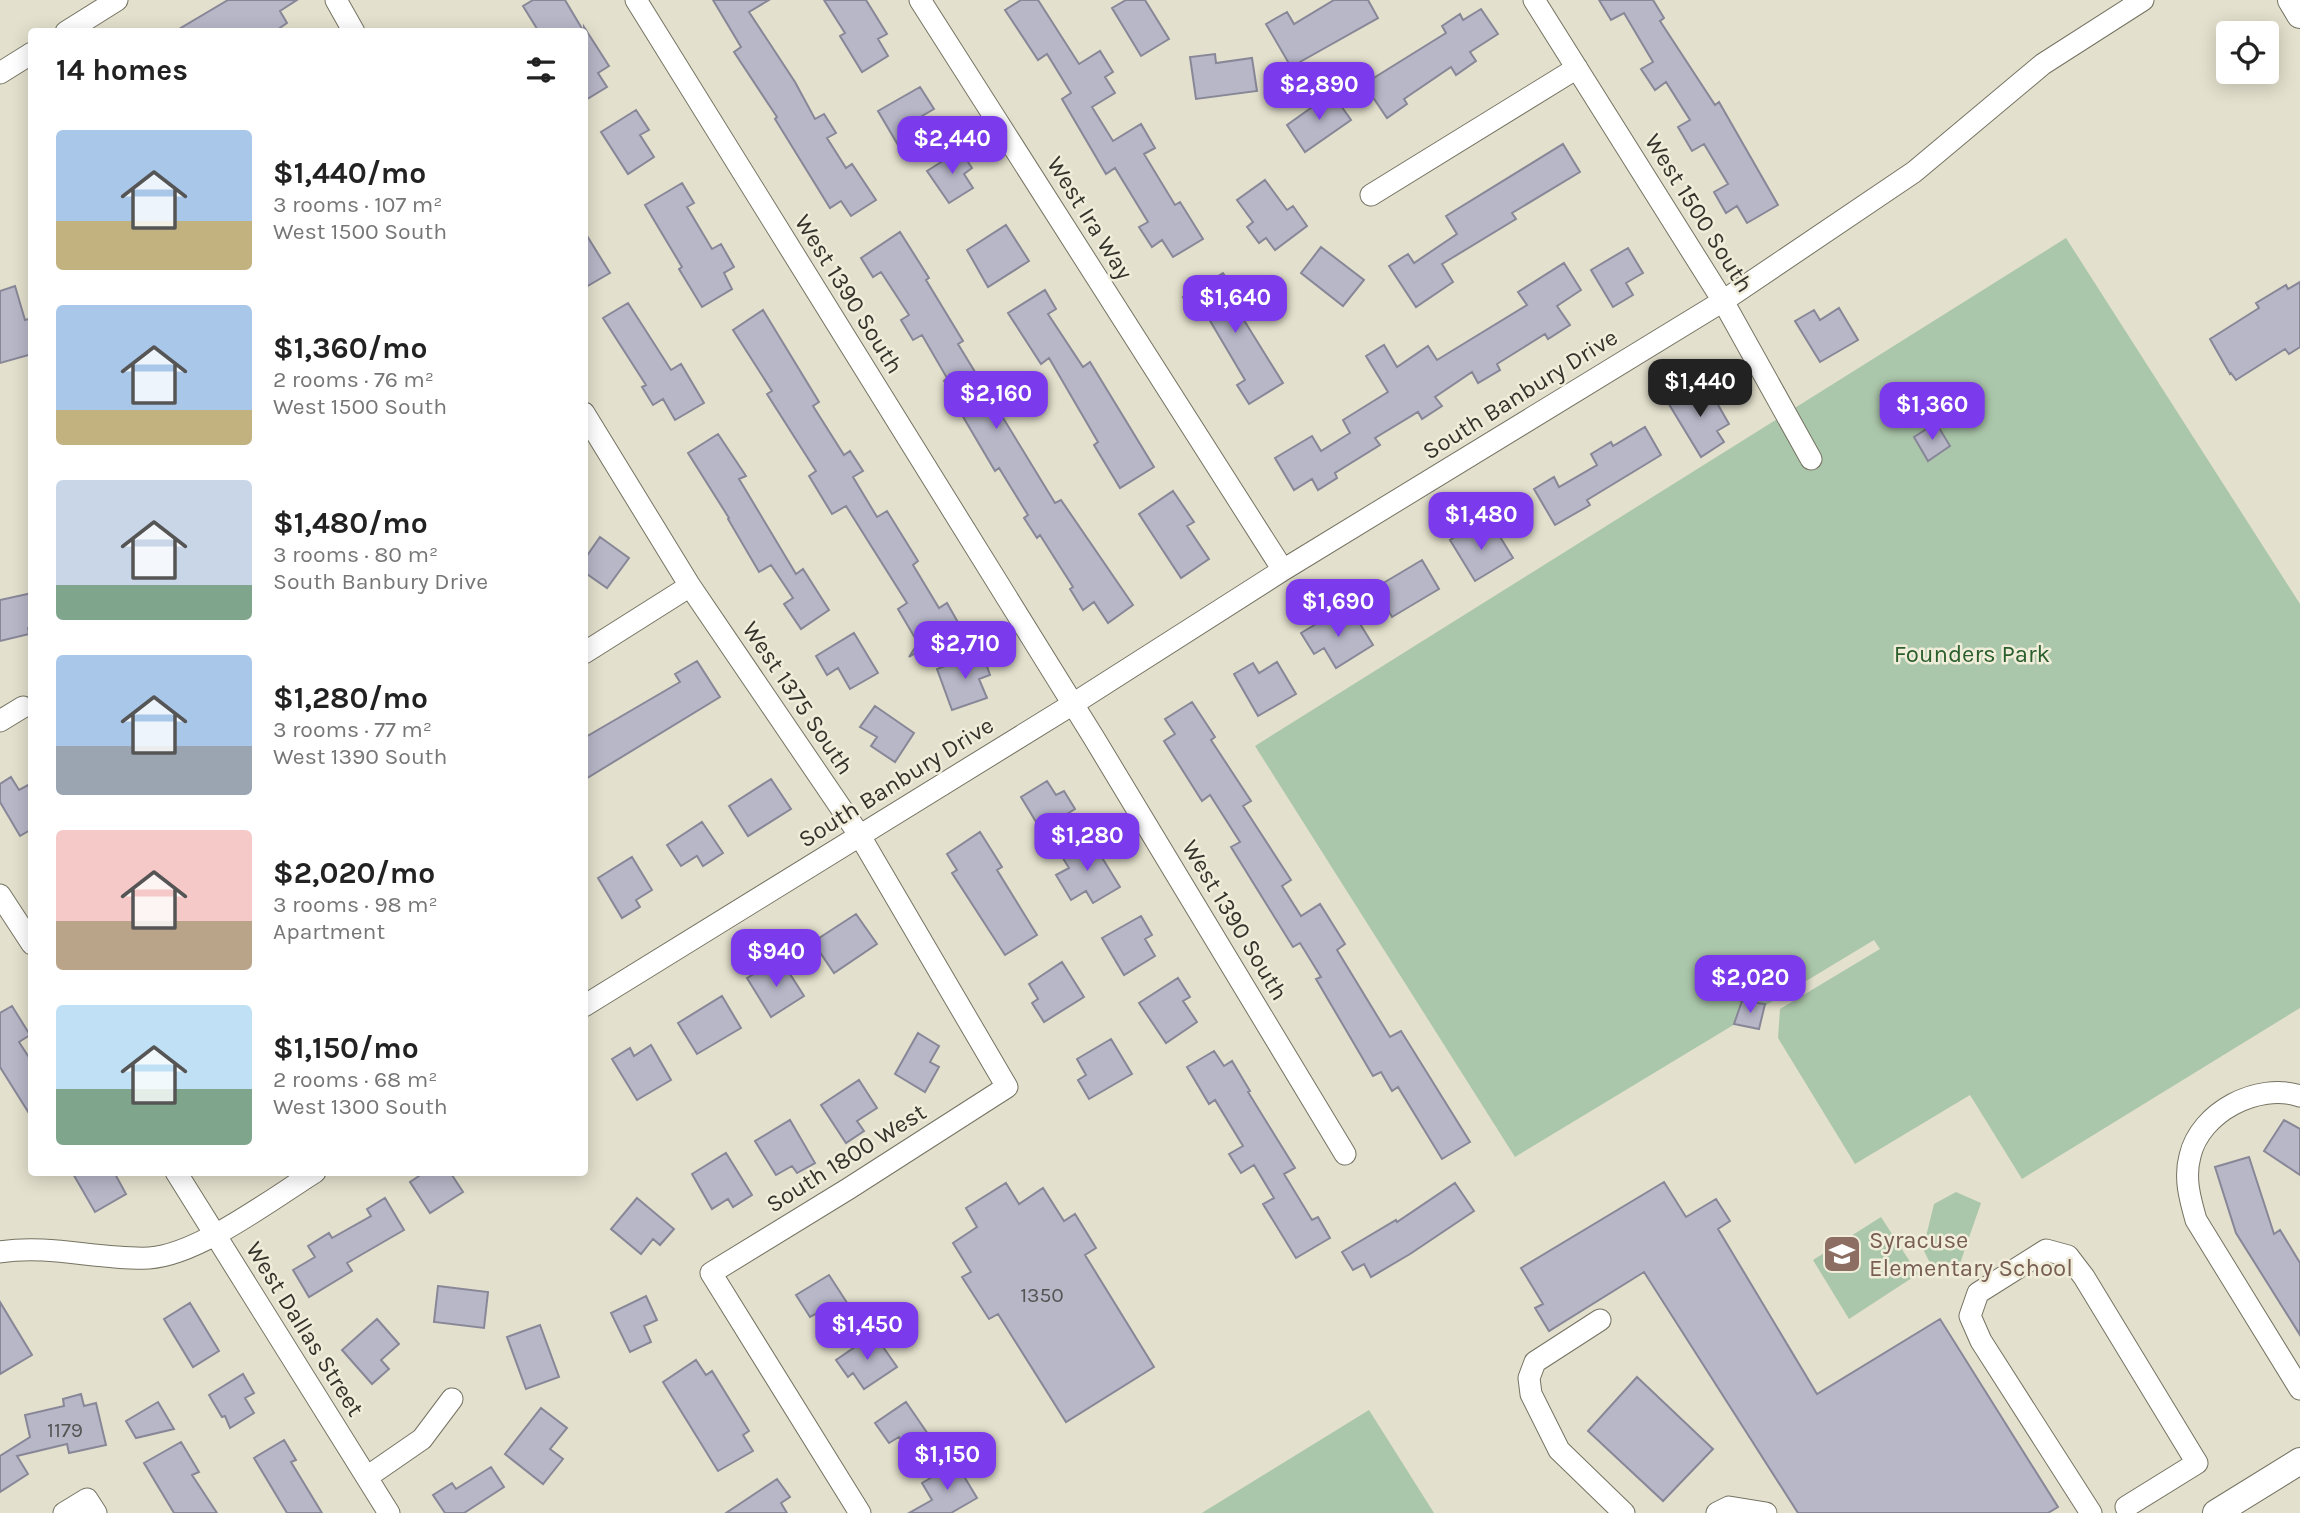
<!DOCTYPE html>
<meta charset="utf-8">
<style>
body{margin:0;font-family:Karla,sans-serif;background:#f2f2f2;color:#222;height:100vh;display:flex;flex-direction:column;font-size:26px;white-space:nowrap}
*{box-sizing:border-box;margin:0}
p{font-size:23px;color:#767676}
.icon{flex:none;width:38px;height:38px;fill:none;stroke:currentColor;stroke-width:2;stroke-linecap:round;stroke-linejoin:round}
.map{position:relative;flex:1;overflow:hidden}
.drawer{position:absolute;left:28px;top:28px;width:560px;height:1148px;display:flex;flex-direction:column;background:#fff;border-radius:7px;box-shadow:0 4px 18px #0003}
.drawer>*{flex:none}
.controls{position:absolute;left:2216px;top:21px;display:grid;gap:14px}
.controls a{display:grid;place-items:center;width:63px;height:63px;border-radius:7px;background:#fff;box-shadow:0 4px 18px #0003;font-size:35px}
.price{position:absolute;translate:-50% -60px;padding:0 16px;border-radius:14px;background:#7c3aed;color:#fff;font-size:23px;line-height:46px;filter:drop-shadow(0 2px 4px #0008)}
.price::after{content:'';position:absolute;left:50%;top:42px;width:21px;height:16px;margin-left:-10px;background:inherit;clip-path:polygon(0 0,100% 0,50% 100%)}
.price.current{background:#222;color:#fff}
ul{padding:0;list-style:none}
li{display:flex;align-items:center;gap:21px;height:175px;padding:0 28px}
li span{display:grid;place-items:center;flex:none;width:196px;height:140px;border-radius:7px;color:#555}
li>.icon{margin-inline-start:auto}
span .icon{width:84px;height:84px;fill:#fffc;stroke-width:1}
li b{font-size:30px}
h2{display:flex;justify-content:space-between;align-items:center;height:84px;padding:0 28px;font-size:30px}
.map>svg:first-child{display:block}
.green{fill:#abc7ab}
.building{fill:#b7b7c8;stroke:#888798;stroke-width:2}
.lines{fill:none;stroke-linecap:round;stroke-linejoin:round}
.minor-casing{stroke:#757362;stroke-width:23}
.major-casing{stroke:#757362;stroke-width:28}
.minor{stroke:#fff;stroke-width:21}
.major{stroke:#fff;stroke-width:26}
.labels{text-anchor:middle;dominant-baseline:central;stroke-width:5;stroke-linejoin:round;paint-order:stroke}
.number-label{font-size:21px;fill:#555453}
.street-label{font-size:24px;fill:#34332c;stroke:#f0edda}
.park-label{font-size:24px;fill:#2a5f2d;stroke:#f0edda}
.education-label{font-size:24px;fill:#785e54;stroke:#f0edda;text-anchor:start}
</style>
<div class="map">
<svg width="2300" height="1513" viewBox="0 0 2300 1513">
<rect width="100%" height="100%" fill="#e3e0cd"/>
<path class="green" d="M2066,238L2300,604V1008L2022,1179L1970,1095L1855,1164L1778,1038L1780,1009L1880,949L1874,940L1515,1157L1255,746Z
M1956,1192L1981,1203L1957,1272L1931,1265L1923,1249L1934,1204Z
M1881,1217L1918,1274L1849,1319L1813,1260Z
M1369,1410L1434,1513H1202L1205,1511Z"/>
<path class="building" d="M228,0H297L280,11L287,23L274,32H174Z
M533,0H565L584,32H539L523,6Z
M713,0H769L749,12L795,82L815,119L824,114L836,133L827,138L846,168L852,164L876,200L851,216L841,201L830,208L775,119L777,117L734,52L741,47Z
M824,0H866L887,34L878,39L888,56L862,72L840,36L845,33Z
M1021,0H1038L1079,64L1100,51L1113,72L1105,77L1115,93L1092,107L1113,141L1141,124L1155,148L1144,154L1175,205L1180,202L1203,239L1173,257L1162,240L1152,247L1139,227L1148,222L1115,168L1106,174L1062,99L1071,93L1047,54L1038,60L1005,10Z
M1126,0H1145L1169,39L1141,56L1112,8Z
M1334,0H1368L1378,18L1291,67L1266,24L1287,12L1294,24Z
M1599,0H1653L1664,18L1660,21L1715,105L1719,102L1778,205L1747,223L1737,206L1726,213L1714,192L1728,184L1704,144L1692,151L1678,127L1690,120L1666,82L1655,90L1641,69L1653,62L1624,13L1611,20Z
M1481,9L1498,34L1470,52L1476,61L1456,75L1451,67L1404,99L1407,104L1387,118L1364,84L1446,33L1442,26L1460,14L1463,20Z
M584,27L609,66L598,73L607,87L584,101Z
M1215,54L1216,63L1252,58L1257,91L1196,99L1190,57Z
M920,87L934,109L922,116L931,132L901,150L878,111Z
M1332,93L1351,120L1305,152L1287,125Z
M636,110L649,130L640,135L654,157L628,174L601,132Z
M1563,144L1580,172L1512,213L1516,219L1442,264L1453,282L1416,307L1389,266L1408,254L1414,263L1457,234L1446,216Z
M960,150L972,168L964,174L973,188L949,203L927,171Z
M1265,180L1287,210L1293,206L1307,226L1275,250L1266,238L1259,243L1247,227L1253,222L1237,200Z
M682,183L694,203L687,207L712,249L721,244L734,267L724,273L732,289L702,307L679,269L682,267L645,205Z
M1006,225L1029,261L988,287L967,250Z
M584,231L610,273L584,288Z
M900,232L929,278L926,280L963,341L958,344L1055,503L1061,500L1133,605L1108,623L1094,602L1083,610L1070,589L1073,587L1040,535L1037,538L1024,518L1028,515L999,468L995,471L962,415L965,414L944,381L947,378L922,335L913,340L901,320L909,315L881,272L873,277L861,258Z
M1321,247L1364,280L1343,306L1301,273Z
M1628,248L1643,273L1626,283L1633,295L1613,307L1591,270Z
M1564,263L1581,290L1557,306L1570,325L1548,339L1545,334L1497,364L1500,370L1478,383L1472,372L1435,397L1442,406L1422,419L1418,412L1375,438L1380,445L1335,473L1337,478L1318,490L1312,479L1294,490L1275,458L1312,436L1321,451L1350,433L1343,420L1388,392L1366,356L1384,345L1397,367L1428,346L1437,360L1527,305L1518,292Z
M1223,273L1248,313L1242,317L1283,383L1249,404L1237,385L1245,380L1206,314L1197,320L1183,297Z
M2300,282V347L2289,354L2285,349L2236,380L2231,373L2230,374L2210,339L2259,308L2256,303L2286,285L2288,289Z
M15,286L25,320L32,318V354L0,363V291Z
M1045,290L1056,309L1048,314L1083,367L1090,362L1154,467L1120,488L1094,445L1098,442L1049,358L1041,364L1008,313Z
M628,303L671,370L681,364L704,403L675,420L663,399L653,405L642,387L646,385L603,318Z
M1839,308L1858,340L1820,362L1795,321L1814,310L1820,320Z
M763,310L819,402L813,406L844,455L850,451L863,471L853,477L877,517L887,511L918,561L913,565L939,608L947,603L960,626L909,657L918,643L898,609L907,603L846,506L832,514L809,476L816,471L767,394L772,391L733,330Z
M1686,389L1692,399L1709,389L1729,424L1717,431L1724,442L1701,457L1667,401Z
M1936,423L1950,446L1928,461L1914,437Z
M1645,427L1661,455L1587,500L1590,505L1555,525L1534,489L1554,477L1559,487L1597,465L1591,454L1611,442L1613,446Z
M718,434L746,476L739,479L796,574L803,569L829,610L801,629L784,604L793,598L771,565L759,572L728,519L729,518L688,453Z
M1173,491L1194,522L1187,526L1209,559L1181,578L1139,514Z
M1494,527L1513,558L1475,581L1450,540L1469,528L1475,538Z
M600,537L629,558L607,588L584,572V560Z
M1422,560L1439,589L1392,617L1375,588Z
M32,593V627L28,628L29,634L0,641V600Z
M1354,614L1373,645L1336,668L1324,648L1314,654L1301,633L1331,615L1336,625Z
M854,633L878,673L850,689L838,668L827,675L816,656Z
M982,652L990,675L979,679L987,698L952,710L937,669Z
M697,661L720,697L584,780V738L680,682L675,674Z
M1277,662L1296,694L1258,716L1234,674L1253,663L1259,673Z
M1192,702L1215,737L1211,740L1251,801L1243,806L1291,880L1282,886L1301,916L1320,904L1345,944L1337,950L1390,1037L1401,1031L1470,1142L1442,1159L1398,1087L1392,1091L1381,1072L1373,1076L1316,979L1321,977L1300,943L1293,947L1231,847L1240,842L1210,795L1202,801L1164,741L1175,734L1165,719Z
M875,706L914,733L895,762L871,746L877,737L860,727Z
M11,777L19,790L32,783V829L20,836L0,802V784Z
M771,779L791,809L748,836L729,806Z
M1047,781L1056,795L1064,791L1075,809L1041,830L1021,797Z
M702,822L723,853L703,866L697,856L681,866L667,845Z
M980,832L1002,867L997,870L1037,935L1005,955L952,873L957,870L947,854Z
M1090,838L1120,887L1093,903L1086,891L1071,900L1056,875L1069,868L1061,855Z
M632,857L652,890L636,900L640,907L622,918L598,878Z
M856,914L877,944L834,973L813,942Z
M1141,916L1152,935L1145,939L1155,956L1124,975L1102,938Z
M1062,962L1084,997L1044,1022L1032,1003L1038,999L1029,984Z
M783,963L804,996L771,1017L747,978L764,968L767,973Z
M1178,978L1190,997L1183,1001L1197,1022L1166,1043L1139,1003Z
M722,996L741,1028L697,1054L678,1023Z
M1742,1001L1765,1004L1759,1029L1734,1024Z
M12,1006L30,1035L19,1042L32,1062V1118L0,1067V1013Z
M918,1033L939,1046L930,1062L939,1067L925,1092L895,1074Z
M1111,1039L1132,1074L1089,1099L1078,1080L1086,1075L1077,1059Z
M651,1045L671,1080L637,1100L612,1059L630,1048L634,1056Z
M1214,1051L1224,1066L1232,1061L1250,1091L1248,1092L1295,1168L1284,1174L1312,1220L1318,1217L1330,1238L1296,1258L1263,1204L1274,1198L1254,1165L1241,1173L1229,1154L1243,1146L1215,1100L1209,1104L1187,1067Z
M859,1080L877,1108L857,1121L864,1131L846,1143L821,1105Z
M790,1120L815,1163L797,1173L792,1166L776,1175L755,1141Z
M2284,1120L2300,1129V1175L2264,1151Z
M726,1153L752,1195L733,1207L728,1199L712,1209L692,1174Z
M2249,1157L2274,1234L2280,1230L2300,1263V1335L2236,1233L2215,1167Z
M72,1172H114L126,1194L95,1212Z
M425,1172H450L463,1192L430,1213L410,1182Z
M1664,1182L1686,1217L1716,1199L1730,1221L1718,1229L1817,1394L1940,1319L2058,1507L2048,1513H1798L1644,1272L1549,1331L1535,1308L1543,1304L1521,1268Z
M1006,1183L1019,1204L1043,1188L1064,1221L1075,1214L1096,1248L1085,1255L1154,1367L1066,1422L998,1314L989,1319L962,1277L971,1272L953,1243L977,1227L966,1208Z
M1455,1183L1474,1211L1410,1254L1371,1277L1364,1264L1353,1270L1342,1252L1396,1220L1397,1222Z
M385,1198L404,1230L347,1263L352,1271L309,1297L293,1270L315,1257L308,1246L329,1233L332,1238L371,1216L367,1209Z
M637,1198L674,1229L660,1245L653,1239L641,1254L611,1229Z
M829,1275L853,1312L831,1326L821,1311L810,1317L796,1295Z
M438,1286L488,1292L484,1328L434,1322Z
M646,1296L657,1320L644,1326L651,1342L630,1352L611,1313Z
M0,1302L32,1355L0,1374Z
M190,1303L219,1351L193,1367L164,1319Z
M377,1319L399,1344L381,1360L389,1369L372,1384L342,1350Z
M540,1325L559,1377L526,1389L507,1337Z
M874,1334L897,1367L864,1389L853,1373L848,1377L836,1360Z
M696,1360L706,1375L712,1371L749,1431L743,1435L753,1451L718,1471L663,1382Z
M243,1374L254,1393L245,1398L254,1413L230,1428L225,1416L222,1417L209,1395Z
M1637,1377L1713,1449L1663,1501L1588,1431Z
M81,1394L84,1406L96,1403L106,1445L69,1453L67,1444L17,1456L28,1474L0,1492V1456L30,1437L25,1415L64,1406L63,1399Z
M158,1402L174,1429L136,1438L126,1421Z
M906,1402L930,1437L909,1452L899,1437L889,1443L875,1423Z
M541,1408L567,1428L550,1449L563,1459L543,1484L505,1454Z
M284,1440L296,1460L291,1462L322,1513H287L254,1458Z
M181,1442L199,1472L192,1475L217,1513H174L144,1463Z
M956,1463L977,1498L951,1513H909L932,1500L922,1483Z
M491,1467L504,1487L464,1513H445L433,1495L452,1483L456,1489Z
M777,1479L790,1497L781,1503L787,1513H726Z"/>
<g class="lines">
<defs>
<path id="minor" d="M336,0L354,32
M636,0L1094,738L1345,1154
M920,0L1283,570
M1534,0L1723,301L1811,459
M66,32L117,0
M0,73L32,53
M1371,195L1577,68
M584,413L690,586L860,836L1007,1087L848,1189L711,1273L860,1513
M584,653L690,586
M0,721L23,707
M0,895L32,944
M584,1006L1073,704L1283,570L1723,301L1914,172L2043,64L2143,0
M2300,1096C2258,1082 2200,1112 2190,1156C2184,1178 2190,1199 2196,1220L2300,1389
M176,1172L389,1513
M0,1252C50,1244 99,1260 149,1258C198,1255 272,1199 315,1172
M1600,1320L1535,1362L1529,1378L1531,1394L1559,1450L1624,1513
M367,1477L422,1439L452,1399
M64,1513L87,1499L96,1513
M1717,1513L1729,1507L1766,1513
M2091,1513L1981,1341L1970,1316L1978,1293L2046,1250L2068,1256L2084,1277L2197,1463L2126,1507"/>
<path id="major" d="M2291,0L2300,15
M2216,1513L2300,1461"/>
</defs>
<use href="#minor" class="minor-casing"/>
<use href="#major" class="major-casing"/>
<use href="#minor" class="minor"/>
<use href="#major" class="major"/>
</g>
<defs>
<symbol id="school-square" viewBox="-11 -11 22 22"><rect x="-9" y="-9" width="18" height="18" rx="4" fill="#8d6e63" stroke="#f0edda"/><path d="M0-5L7-2L0 1L-7-2ZM-4 1L0 2.5L4 1V4Q0 6-4 4Z" fill="#fff"/></symbol>
</defs>
<g fill-rule="evenodd">
<use href="#school-square" x="1820" y="1232" width="44" height="44"/>
</g>
<g class="labels">
<g class="number-label">
<text x="1042" y="1295">1350</text>
<text x="65" y="1430">1179</text>
</g>
<g class="street-label">
<text transform="translate(1699 213) rotate(58)">West 1500 South</text>
<text transform="translate(1090 218) rotate(58)">West Ira Way</text>
<text transform="translate(849 294) rotate(58)">West 1390 South</text>
<text transform="translate(1520 394) rotate(-32)">South Banbury Drive</text>
<text transform="translate(798 698) rotate(56)">West 1375 South</text>
<text transform="translate(896 782) rotate(-32)">South Banbury Drive</text>
<text transform="translate(1235 920) rotate(59)">West 1390 South</text>
<text transform="translate(846 1158) rotate(-32)">South 1800 West</text>
<text transform="translate(305 1329) rotate(58)">West Dallas Street</text>
</g>
<g class="park-label">
<text x="1972" y="654">Founders Park</text>
</g>
<g class="education-label">
<text x="1869" y="1240">Syracuse<tspan x="1869" dy="28">Elementary School</tspan></text>
</g>
</g>
</svg>
<div class="controls">
<a><svg class="icon" aria-label="locate" viewBox="0 0 24 24"><circle cx="12" cy="12" r="6"/><path d="M12 2v4M12 18v4M2 12h4M18 12h4"/></svg></a>
</div>
<b class="price" style="left:1319px;top:122px">$2,890</b>
<b class="price" style="left:952px;top:176px">$2,440</b>
<b class="price" style="left:1235px;top:335px">$1,640</b>
<b class="price current" style="left:1700px;top:419px">$1,440</b>
<b class="price" style="left:996px;top:431px">$2,160</b>
<b class="price" style="left:1932px;top:442px">$1,360</b>
<b class="price" style="left:1481px;top:552px">$1,480</b>
<b class="price" style="left:1338px;top:639px">$1,690</b>
<b class="price" style="left:965px;top:681px">$2,710</b>
<b class="price" style="left:1087px;top:873px">$1,280</b>
<b class="price" style="left:776px;top:989px">$940</b>
<b class="price" style="left:1750px;top:1015px">$2,020</b>
<b class="price" style="left:867px;top:1362px">$1,450</b>
<b class="price" style="left:947px;top:1492px">$1,150</b>
<section class="drawer">
<h2>14 homes<svg class="icon" aria-label="filters" viewBox="0 0 24 24"><path d="M4 7h16M4 17h16"/><circle cx="9" cy="7" r="2"/><circle cx="15" cy="17" r="2"/></svg></h2>
<ul>
<li><span style="background:linear-gradient(#a9c7e8 65%,#c2b280 0)"><svg class="icon" aria-label="home" viewBox="0 0 24 24"><path d="M3 11l9-7 9 7M6 9v11h12V9"/></svg></span><div><b>$1,440/mo</b><p>3 rooms · 107 m²</p><p>West 1500 South</p></div></li>
<li><span style="background:linear-gradient(#a9c7e8 75%,#c2b280 0)"><svg class="icon" aria-label="home" viewBox="0 0 24 24"><path d="M3 11l9-7 9 7M6 9v11h12V9"/></svg></span><div><b>$1,360/mo</b><p>2 rooms · 76 m²</p><p>West 1500 South</p></div></li>
<li><span style="background:linear-gradient(#c9d6e8 75%,#7fa58c 0)"><svg class="icon" aria-label="home" viewBox="0 0 24 24"><path d="M3 11l9-7 9 7M6 9v11h12V9"/></svg></span><div><b>$1,480/mo</b><p>3 rooms · 80 m²</p><p>South Banbury Drive</p></div></li>
<li><span style="background:linear-gradient(#a9c7e8 65%,#9aa5b1 0)"><svg class="icon" aria-label="home" viewBox="0 0 24 24"><path d="M3 11l9-7 9 7M6 9v11h12V9"/></svg></span><div><b>$1,280/mo</b><p>3 rooms · 77 m²</p><p>West 1390 South</p></div></li>
<li><span style="background:linear-gradient(#f6c9c9 65%,#b9a48a 0)"><svg class="icon" aria-label="home" viewBox="0 0 24 24"><path d="M3 11l9-7 9 7M6 9v11h12V9"/></svg></span><div><b>$2,020/mo</b><p>3 rooms · 98 m²</p><p>Apartment</p></div></li>
<li><span style="background:linear-gradient(#bfe0f5 60%,#7fa58c 0)"><svg class="icon" aria-label="home" viewBox="0 0 24 24"><path d="M3 11l9-7 9 7M6 9v11h12V9"/></svg></span><div><b>$1,150/mo</b><p>2 rooms · 68 m²</p><p>West 1300 South</p></div></li>
</ul>
</section>
</div>
